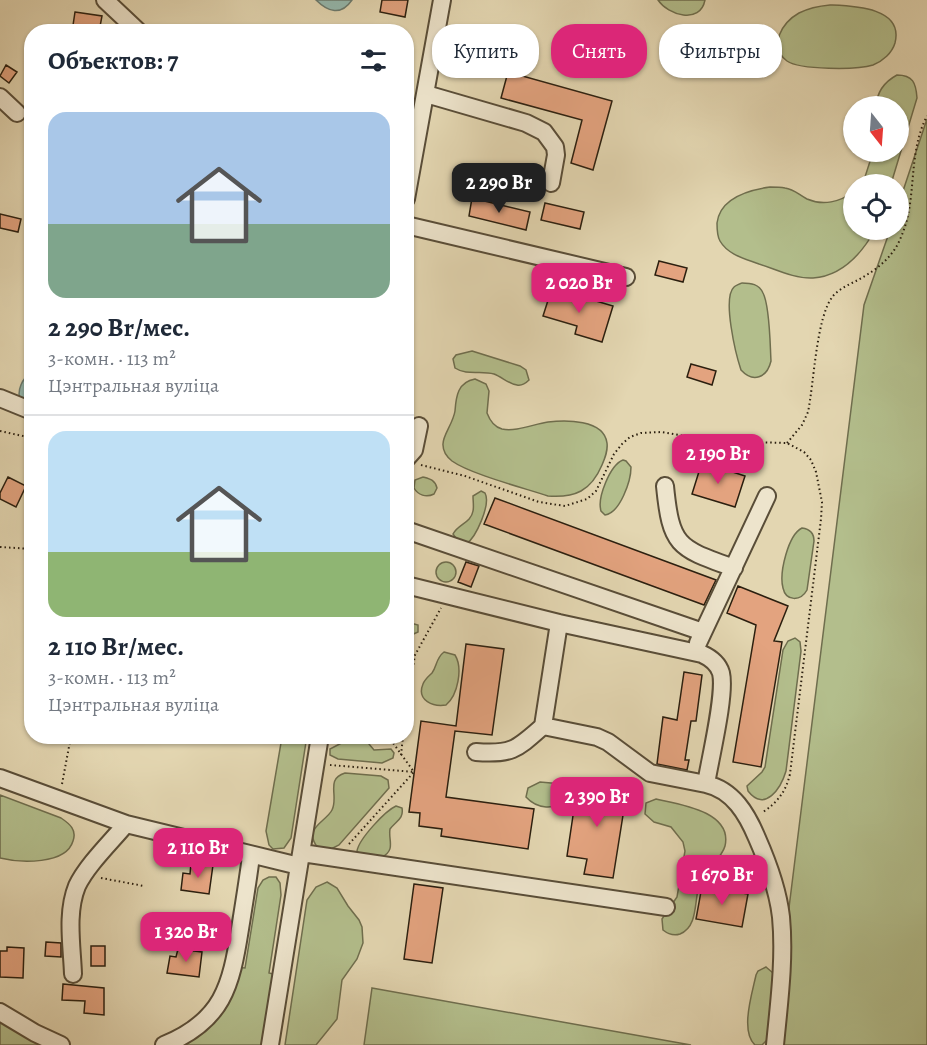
<!DOCTYPE html>
<html lang="ru">
<meta charset="utf-8">
<style>
body{margin:0;font-family:Alegreya,serif;background:#f2f2f3;color:#1f2937;height:100vh;display:flex;flex-direction:column;font-size:22px;white-space:nowrap}
*{box-sizing:border-box;margin:0}
p{font-size:20px;color:#747a83}
.icon{flex:none;width:33px;height:33px;fill:none;stroke:currentColor;stroke-width:2;stroke-linecap:round;stroke-linejoin:round}
.map{position:relative;flex:1;overflow:hidden}
.details{position:absolute;left:24px;top:24px;width:390px;height:720px;display:flex;flex-direction:column;background:#fff;border-radius:24px;box-shadow:0 2px 4px #0004}
.details>*{flex:none}
.hud{position:absolute;left:432px;top:24px;width:405px;height:54px;display:flex;gap:12px}
.needle{width:39px;rotate:163deg}
.buttons{position:absolute;left:843px;top:96px;display:grid;gap:12px}
.buttons a{display:grid;place-items:center;width:66px;height:66px;border-radius:50%;background:#fff;box-shadow:0 2px 4px #0004;font-size:30px}
.price{position:absolute;translate:-50% -51px;padding:0 14px;border-radius:12px;background:#db2777;color:#fff;font-size:20px;line-height:39px;filter:drop-shadow(0 2px 3px #0008)}
.price::after{content:'';position:absolute;left:50%;top:36px;width:18px;height:14px;margin-left:-9px;background:inherit;clip-path:polygon(0 0,100% 0,50% 100%)}
.price.selected{background:#222;color:#fff}
ul{padding:0;list-style:none}
li{display:grid;align-content:center;gap:12px;height:318px;padding:0 24px}
li+li{border-top:2px solid #e0e1e3}
li span{display:grid;place-items:center;height:186px;border-radius:18px;color:#555}
li>.icon{margin-inline-start:auto}
span .icon{width:108px;height:108px;fill:#fffc;stroke-width:1}
li b{font-size:26px}
h2{display:flex;justify-content:space-between;align-items:center;height:72px;padding:0 24px;font-size:26px}
.chip{padding:0 21px;border-radius:24px;background:#fff;box-shadow:0 2px 4px #0004;font-size:21px;line-height:54px}
.chip.selected{background:#db2777;color:#fff}
.map>svg:first-child{display:block}
.green{fill:#b3be8c;stroke:#6f6e4e;stroke-width:1.5}
.water{fill:#95b9af;stroke:#6b7b6f;stroke-width:1.5}
.building{fill:#e3a37f;stroke:#2b1f0f;stroke-width:1.5}
.lines{fill:none;stroke-linecap:round;stroke-linejoin:round}
.minor-casing{stroke:#594d38;stroke-width:20}
.path{stroke:#2b1f0f;stroke-width:2;stroke-dasharray:1.5 3;stroke-linecap:butt}
.minor{stroke:#ede4cc;stroke-width:16}
</style>
<div class="map">
<svg width="927" height="1045" viewBox="0 0 927 1045">
<rect width="100%" height="100%" fill="#e3d6b1"/>
<filter id="stains"><feTurbulence type="fractalNoise" baseFrequency=".00333" numOctaves="4"/><feColorMatrix values="0 0 0 0 .2 0 0 0 0 .09 0 0 0 0 .02 0 0 0 .5 -.17"/></filter>
<radialGradient id="worn" r=".72"><stop offset=".6" stop-color="#630" stop-opacity="0"/><stop offset="1" stop-color="#630" stop-opacity=".3"/></radialGradient>
<path class="green" d="M658,0H705C700,25 668,15 658,0Z
M830,5C853,6 904,7 895,43C892,53 883,61 873,65C857,70 800,70 787,61C767,46 783,22 799,13C809,8 819,6 830,5Z
M897,75C913,75 916,83 917,98L891,184H860L865,177L873,152H898V106H876C877,92 884,82 897,75Z
M927,119V1045H775L781,972L864,305L890,230H898L899,203Z
M770,187C775,187 780,187 785,188C794,189 799,195 807,199C823,206 840,202 853,192L854,230H875C862,253 842,276 813,278C795,279 775,269 759,264C746,259 728,255 720,241C717,236 717,229 717,223C720,198 749,190 770,187Z
M742,283C751,283 759,284 763,293C770,306 770,345 771,361C767,378 753,383 741,370C736,355 722,298 734,287C735,286 741,283 742,283Z
M472,351L520,366L526,370L529,380C526,383 522,386 517,385C509,384 502,377 494,374C481,370 467,376 455,368L453,359L456,355Z
M475,379L486,384L489,391L487,413C490,421 494,427 502,429C516,432 534,424 548,422C565,420 604,419 607,443C608,451 605,458 602,465C591,491 575,498 548,496C524,488 470,474 452,461C447,457 443,451 443,445C442,436 453,424 455,411C456,396 458,382 475,379Z
M623,460L626,461L631,467C631,481 620,513 605,515L601,511C597,498 610,465 623,460Z
M423,477C430,479 435,480 437,488L434,494C426,498 418,495 414,488L415,480Z
M481,491L485,493C491,504 476,538 466,544L458,541L453,534C458,524 471,523 473,511C474,507 473,501 473,496Z
M802,528C810,529 814,533 814,541L807,590C801,601 786,602 783,588C779,573 788,535 802,528Z
M436 572a10 10 0 1 1 20 0a10 10 0 1 1-20 0Z
M407,622L418,625V632L407,637Z
M795,638L800,642L801,651L786,771C781,788 765,813 748,791L747,786L762,772L765,767L783,650L788,641Z
M444,652L455,655C463,668 458,695 446,705C434,707 416,701 423,684C425,679 428,677 432,673C437,666 436,658 444,652Z
M282,737H306V742L291,838L284,848L273,849L269,845L266,831Z
M353,737L364,738L374,750L391,749L394,753L393,758L382,763L338,759L330,755V749Z
M345,773L381,776L388,780L389,788L339,845L331,849L318,848C302,828 326,822 332,810C339,796 325,779 345,773Z
M540,782L562,784L568,791L566,799C555,811 537,809 526,797L528,788Z
M0,795L61,818C70,824 77,830 73,841C66,865 20,863 0,858Z
M656,799C678,804 733,811 725,846C722,858 707,868 701,880C693,896 700,926 680,934C674,936 668,934 663,930L662,919L677,897L685,851L683,842L671,827L654,822L645,814L646,803Z
M396,806L402,808C404,819 396,821 390,829C388,840 396,850 382,857L359,854L357,851C359,839 385,811 396,806Z
M269,877H276L280,883L281,895L269,973L281,976L270,1045H164L188,1033L234,967L245,968L258,888L263,880Z
M327,882L337,888L348,906L359,920L362,927L363,943L357,959L342,980L337,1019L316,1045H285L307,900L316,887Z
M766,967L773,973L769,1038L762,1045H755C740,1031 752,994 756,975L758,971Z
M372,988L691,1045H364Z
M0,1012L61,1045H0Z"/>
<path class="water" d="M316,0H352C341,16 328,12 316,0Z
M31,374V405L20,400C17,390 22,378 31,374Z"/>
<path class="building" d="M382,0H408L405,17L380,12Z
M75,12L102,16L99,32H72Z
M6,65L17,72L9,83L0,76Z
M508,72L612,101L593,170L571,163L582,120L501,98Z
M472,198L530,212L526,230L469,216Z
M545,203L584,212L580,229L541,220Z
M0,214L21,219L18,232L0,228Z
M659,261L687,268L683,282L655,275Z
M552,288L613,306L602,342L575,334L577,326L543,316Z
M691,364L716,371L712,385L687,377Z
M702,462L745,476L735,507L692,494Z
M8,477L26,486L16,507L0,499V493Z
M495,498L716,580L714,584L704,605L484,524Z
M466,562L479,566L471,587L458,582Z
M738,586L788,606L774,641L782,642L761,767L733,762L756,625L727,613Z
M466,644L504,649L492,735L455,731L446,797L534,809L528,849L441,836L442,829L419,826L420,813L409,812L421,721L456,726Z
M684,672L702,675L696,721H691L685,760H689L687,770L657,764L663,717L677,720Z
M578,782L627,790L613,878L584,874L587,859L567,856Z
M191,863L213,865L209,894L181,890L183,873L190,874Z
M414,884L443,888L432,963L404,959Z
M702,886L748,894L742,927L696,919Z
M46,942L61,943V957L45,956Z
M91,946H105V966H91Z
M7,947L24,948L23,978L0,977V951H7Z
M178,949L202,952L199,977L167,973L170,956L176,957Z
M63,984L104,988V1015L84,1013L85,1001L62,1000Z"/>
<g class="lines">
<defs>
<path id="minor" d="M105,0L139,32
M426,94L526,123L544,132L555,147L556,155L551,183
M0,97L17,113
M406,199L442,0
M406,225L626,277
M0,398L32,411
M406,459L414,450L419,426
M665,486C671,547 678,548 734,568
M406,530L703,632
M406,585L559,623L702,654C711,658 718,663 721,673C726,694 710,759 706,784C733,790 747,814 757,838C768,863 778,890 781,917C785,959 779,1003 775,1045
M559,623L543,726L597,737L608,742L650,773L706,784
M698,643L767,496
M476,752C512,755 517,749 543,726
M0,778L126,824L299,866
M302,853L666,907
M73,974C72,946 66,913 77,886C87,865 111,842 126,824
M0,1012L35,1033L61,1045
M164,1045C223,1021 231,986 240,929C244,904 248,880 251,856
M270,1045L320,736"/>
</defs>
<use href="#minor" class="minor-casing"/>
<path class="path" d="M0,431L32,438
M787,443L802,425L808,412C814,384 816,317 833,296C839,289 848,285 856,281C875,271 893,258 901,237C918,199 907,154 927,116
M421,465L465,476L539,502L565,506L587,499L596,491L614,454L622,444L630,437L641,433L661,432L716,441L787,443L804,452L811,460L816,472L822,502L821,519L790,774C786,791 778,802 763,812
M0,547L32,549
M406,709L415,655L441,608
M388,736L414,772
M401,755L403,736
M330,765L414,772
M62,784L71,736
M349,844L414,772
M101,878L144,886"/>
<use href="#minor" class="minor"/>
</g>
<rect width="100%" height="100%" filter="url(#stains)"/>
<rect width="100%" height="100%" fill="url(#worn)"/>
</svg>
<div class="buttons">
<a><svg class="needle" viewBox="-14 -14 28 28"><path d="M0-13l5 13h-10z" fill="#e53935"/><path d="M0 13l5-13h-10z" fill="#747a83"/></svg></a>
<a><svg class="icon" aria-label="locate" viewBox="0 0 24 24"><circle cx="12" cy="12" r="6"/><path d="M12 2v4M12 18v4M2 12h4M18 12h4"/></svg></a>
</div>
<b class="price selected" style="left:499px;top:214px">2 290 Br</b>
<b class="price" style="left:579px;top:314px">2 020 Br</b>
<b class="price" style="left:718px;top:485px">2 190 Br</b>
<b class="price" style="left:597px;top:828px">2 390 Br</b>
<b class="price" style="left:198px;top:879px">2 110 Br</b>
<b class="price" style="left:722px;top:906px">1 670 Br</b>
<b class="price" style="left:186px;top:963px">1 320 Br</b>
<div class="hud">
<a class="chip">Купить</a>
<a class="chip selected">Снять</a>
<a class="chip">Фильтры</a>
</div>
<section class="details">
<h2>Объектов: 7<svg class="icon" aria-label="filters" viewBox="0 0 24 24"><path d="M4 7h16M4 17h16"/><circle cx="9" cy="7" r="2"/><circle cx="15" cy="17" r="2"/></svg></h2>
<ul>
<li><span style="background:linear-gradient(#a9c7e8 60%,#7fa58c 0)"><svg class="icon" aria-label="home" viewBox="0 0 24 24"><path d="M3 11l9-7 9 7M6 9v11h12V9"/></svg></span><div><b>2 290 Br/мес.</b><p>3-комн. · 113 m²</p><p>Цэнтральная вуліца</p></div></li>
<li><span style="background:linear-gradient(#bfe0f5 65%,#8fb573 0)"><svg class="icon" aria-label="home" viewBox="0 0 24 24"><path d="M3 11l9-7 9 7M6 9v11h12V9"/></svg></span><div><b>2 110 Br/мес.</b><p>3-комн. · 113 m²</p><p>Цэнтральная вуліца</p></div></li>
</ul>
</section>
</div>
